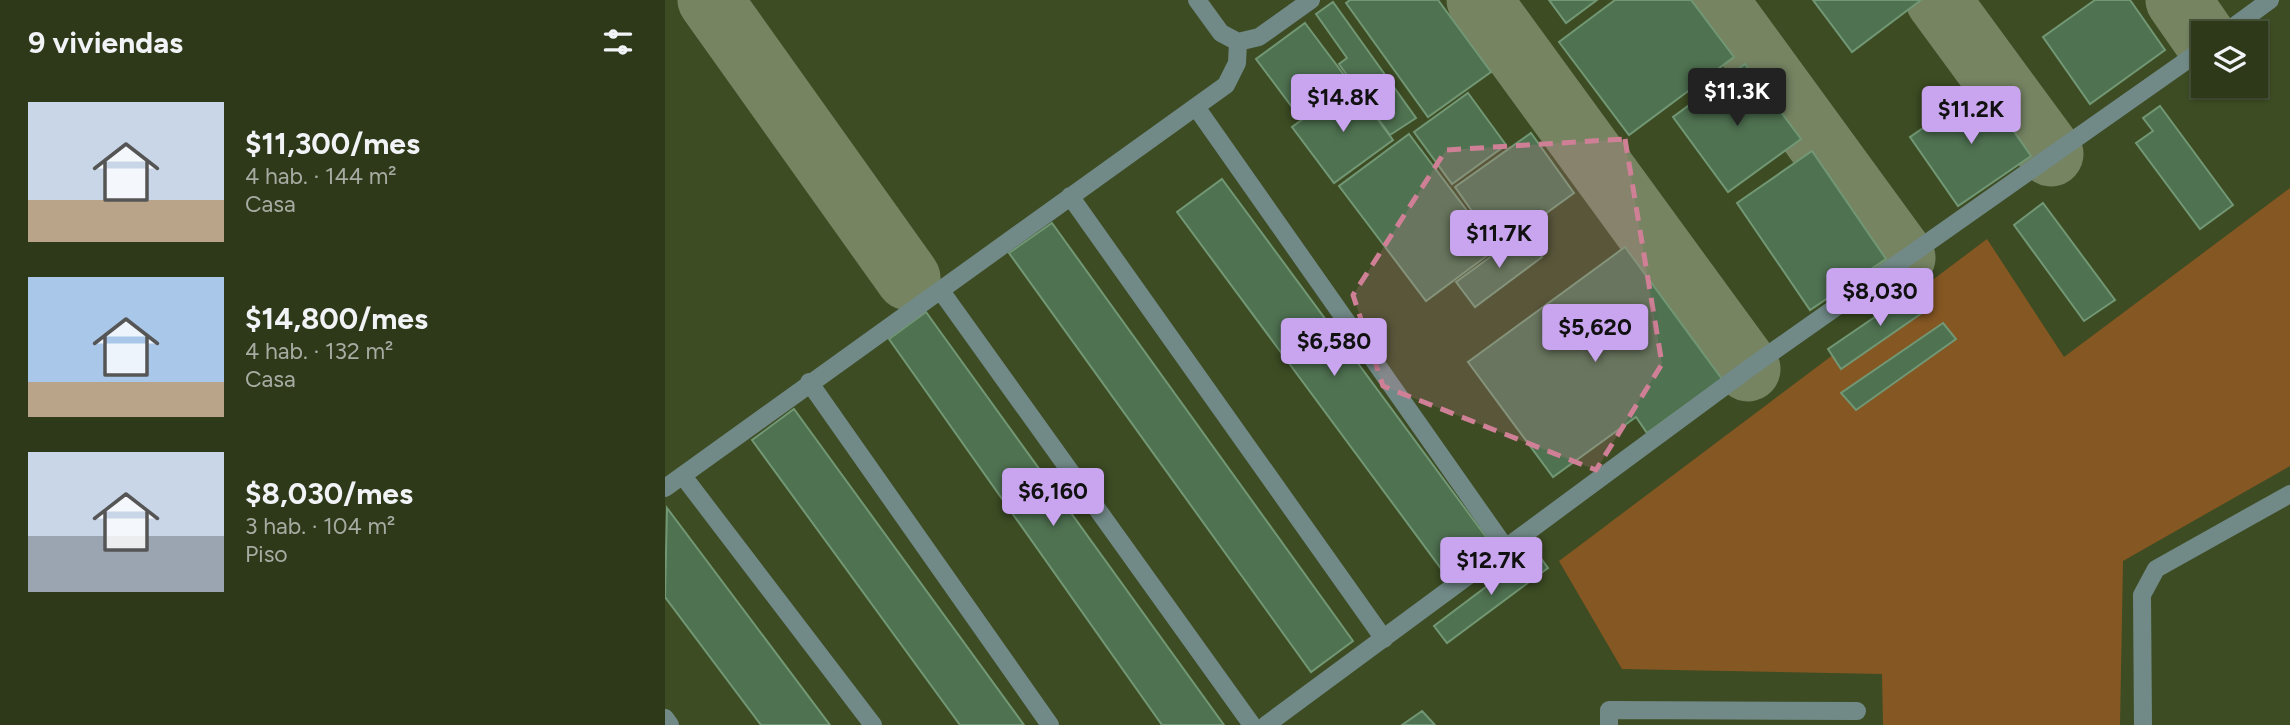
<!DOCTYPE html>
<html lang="es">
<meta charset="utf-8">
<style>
body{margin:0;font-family:Figtree,sans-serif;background:#3a4427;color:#f1f3f6;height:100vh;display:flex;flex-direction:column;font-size:26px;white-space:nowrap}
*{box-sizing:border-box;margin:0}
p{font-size:23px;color:#a7aca2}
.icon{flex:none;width:38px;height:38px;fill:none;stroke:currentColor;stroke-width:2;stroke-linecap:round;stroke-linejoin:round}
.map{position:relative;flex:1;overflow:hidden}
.details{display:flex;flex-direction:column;background:#2e391a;width:665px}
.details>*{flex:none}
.fabs{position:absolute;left:1526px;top:21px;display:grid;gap:14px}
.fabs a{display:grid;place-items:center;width:77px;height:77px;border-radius:0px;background:#2e391a;box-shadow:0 2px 5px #0004,0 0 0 2px #495339;font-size:35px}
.price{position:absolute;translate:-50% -60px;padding:0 16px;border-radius:7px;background:#c8a5ee;color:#111;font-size:23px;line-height:46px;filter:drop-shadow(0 2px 4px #0008)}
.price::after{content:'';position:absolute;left:50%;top:42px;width:21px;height:16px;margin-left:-10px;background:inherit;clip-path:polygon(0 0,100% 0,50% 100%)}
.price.on{background:#222;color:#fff}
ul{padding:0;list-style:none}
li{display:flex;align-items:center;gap:21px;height:175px;padding:0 28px}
li span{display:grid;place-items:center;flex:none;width:196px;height:140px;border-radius:0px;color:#555}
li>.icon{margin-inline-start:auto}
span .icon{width:84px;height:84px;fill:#fffc;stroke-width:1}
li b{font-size:30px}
h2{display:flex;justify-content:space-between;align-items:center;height:84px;padding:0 28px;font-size:30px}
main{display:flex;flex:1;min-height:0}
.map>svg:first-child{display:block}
.green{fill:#855723}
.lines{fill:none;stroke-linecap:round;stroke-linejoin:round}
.taxiway{stroke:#768462;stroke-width:65}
.building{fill:#4f7251;stroke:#729774;stroke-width:2}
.minor{stroke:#718a87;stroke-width:18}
.marked{fill:#d08096;fill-opacity:0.2;stroke:#d08096;stroke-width:5;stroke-dasharray:14 9;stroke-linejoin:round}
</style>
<main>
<section class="details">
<h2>9 viviendas<svg class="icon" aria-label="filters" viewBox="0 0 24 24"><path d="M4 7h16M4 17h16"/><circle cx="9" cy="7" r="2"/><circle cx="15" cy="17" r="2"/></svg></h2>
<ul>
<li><span style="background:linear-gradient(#c9d6e8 70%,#b9a48a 0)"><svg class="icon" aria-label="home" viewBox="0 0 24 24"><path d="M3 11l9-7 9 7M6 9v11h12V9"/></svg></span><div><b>$11,300/mes</b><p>4 hab. · 144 m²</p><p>Casa</p></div></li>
<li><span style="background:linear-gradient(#a9c7e8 75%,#b9a48a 0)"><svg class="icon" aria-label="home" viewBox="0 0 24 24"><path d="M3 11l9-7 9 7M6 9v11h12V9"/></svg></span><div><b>$14,800/mes</b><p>4 hab. · 132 m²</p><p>Casa</p></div></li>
<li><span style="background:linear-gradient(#c9d6e8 60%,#9aa5b1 0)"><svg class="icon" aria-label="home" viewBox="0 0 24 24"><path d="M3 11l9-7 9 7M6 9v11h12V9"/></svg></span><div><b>$8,030/mes</b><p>3 hab. · 104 m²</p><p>Piso</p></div></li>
</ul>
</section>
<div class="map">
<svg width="1625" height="725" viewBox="0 0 1625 725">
<rect width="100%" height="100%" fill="#3d4c23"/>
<path class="green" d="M1625,188V466L1458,561L1455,725H1218L1217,674L957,669L894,561L1322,239L1399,357Z"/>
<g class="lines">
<path class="taxiway" d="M45,0L243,278
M814,0L1083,369
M1050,0L1238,258
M1273,0L1386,154
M1513,0L1538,36"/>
</g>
<path class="building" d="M685,0H773L826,72L763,117L681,3Z
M884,0H932L901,23Z
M950,0H1026L1069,57L964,135L894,42Z
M1148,0H1256L1187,52Z
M1430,0H1465L1500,50L1425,104L1378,37Z
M668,2L751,118L725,135L674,64L682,58L651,14Z
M640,23L682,79L633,115L591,59Z
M1080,64L1136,139L1063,192L1008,117Z
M686,84L728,140L669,183L627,127Z
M1318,87L1366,156L1293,206L1245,137Z
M803,93L841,145L787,184L749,132Z
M1495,106L1568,205L1535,229L1471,143L1488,131L1478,118Z
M866,133L909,193L833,248L790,187Z
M744,134L831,249L761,301L674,186Z
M1147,151L1221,259L1145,310L1072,203Z
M557,179L827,545L783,578L512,212Z
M1378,203L1450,300L1419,321L1349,225Z
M387,223L688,641L646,672L344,253Z
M858,233L877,257L810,307L791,282Z
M960,247L1057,379L982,433L971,417L888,477L803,362Z
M1254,287L1267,306L1176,369L1163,349Z
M261,312L559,725H497L224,339Z
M1278,323L1291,339L1191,410L1176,393Z
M129,409L359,725H295L87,440Z
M2,508L165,725H96L0,597Z
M870,550L883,568L782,643L769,626Z
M757,711L770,725H737Z"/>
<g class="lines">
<path class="minor" d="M532,0L556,33L573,42
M1560,33L1605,0
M531,107L842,550
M405,196L719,639
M276,291L587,725
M144,382L385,725
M18,476L208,725
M0,488L561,85L572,63L573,42L594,37L646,0
M0,718L5,725
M601,725L1083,369L1538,49
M944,725V710L1192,711
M1478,725L1477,595L1491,569L1625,494"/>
</g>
<path class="marked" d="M960,139L997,364L931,470L718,386L688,295L781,150Z"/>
</svg>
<div class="fabs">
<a><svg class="icon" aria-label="layers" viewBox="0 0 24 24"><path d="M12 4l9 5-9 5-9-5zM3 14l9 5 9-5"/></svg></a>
</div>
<b class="price on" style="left:1072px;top:128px">$11.3K</b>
<b class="price" style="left:678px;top:134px">$14.8K</b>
<b class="price" style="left:1306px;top:146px">$11.2K</b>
<b class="price" style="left:834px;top:270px">$11.7K</b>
<b class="price" style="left:1215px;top:328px">$8,030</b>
<b class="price" style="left:930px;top:364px">$5,620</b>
<b class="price" style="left:669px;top:378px">$6,580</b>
<b class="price" style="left:388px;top:528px">$6,160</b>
<b class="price" style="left:826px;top:597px">$12.7K</b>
</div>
</main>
